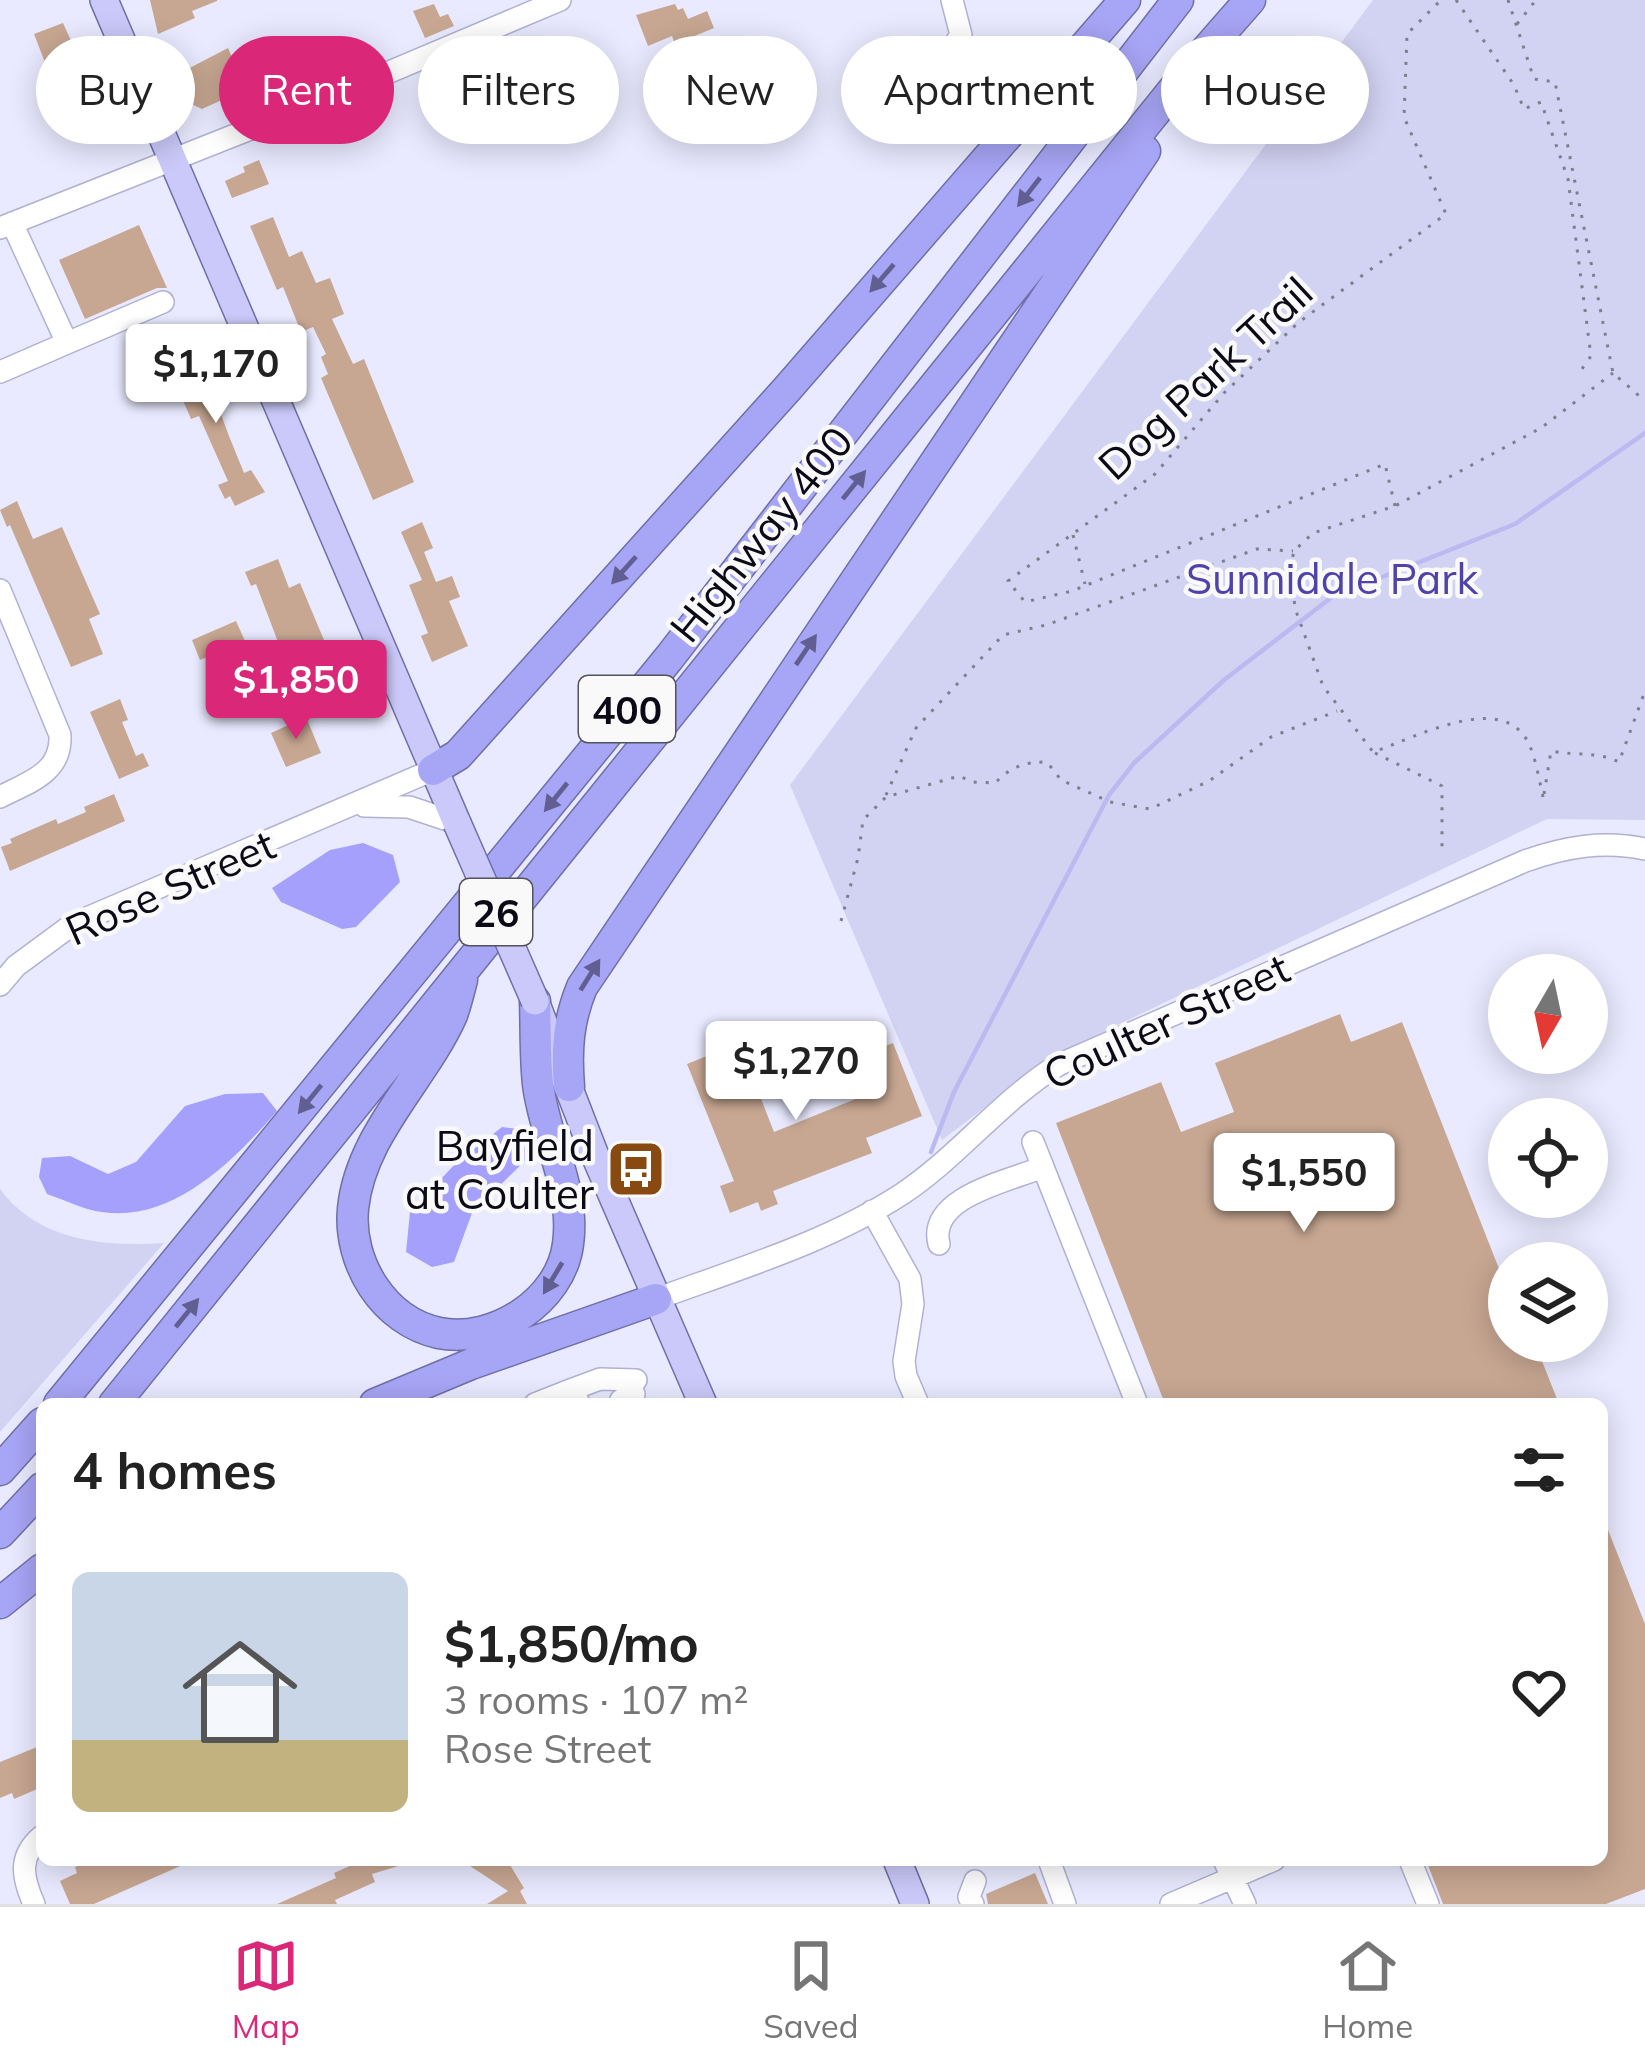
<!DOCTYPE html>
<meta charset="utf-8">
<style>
body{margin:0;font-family:Mulish,sans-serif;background:#f6f6f6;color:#222;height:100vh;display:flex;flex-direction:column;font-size:45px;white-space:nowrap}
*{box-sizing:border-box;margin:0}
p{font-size:39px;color:#767676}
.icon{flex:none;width:66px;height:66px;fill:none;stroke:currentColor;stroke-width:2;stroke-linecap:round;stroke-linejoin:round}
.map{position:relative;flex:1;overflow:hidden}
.details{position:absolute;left:36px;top:1398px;width:1572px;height:468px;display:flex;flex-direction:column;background:#fff;border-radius:18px;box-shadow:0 6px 30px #0003}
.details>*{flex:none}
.banner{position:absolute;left:36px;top:36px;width:1575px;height:108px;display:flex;gap:24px}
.needle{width:78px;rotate:189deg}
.tools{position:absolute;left:1488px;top:954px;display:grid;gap:24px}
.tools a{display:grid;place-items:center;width:120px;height:120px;border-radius:50%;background:#fff;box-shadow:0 6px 30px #0003;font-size:60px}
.price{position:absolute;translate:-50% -102px;padding:0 27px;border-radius:12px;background:#fff;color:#222;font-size:39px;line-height:78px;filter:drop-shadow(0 3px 6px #0008)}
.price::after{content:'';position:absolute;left:50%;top:72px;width:36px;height:27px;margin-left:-18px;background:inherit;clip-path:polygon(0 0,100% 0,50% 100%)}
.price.current{background:#db2777;color:#fff}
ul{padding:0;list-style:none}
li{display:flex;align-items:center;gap:36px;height:300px;padding:0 36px}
li span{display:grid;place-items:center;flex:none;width:336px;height:240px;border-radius:18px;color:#555}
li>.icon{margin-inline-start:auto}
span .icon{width:144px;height:144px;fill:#fffc;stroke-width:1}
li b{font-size:51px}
h2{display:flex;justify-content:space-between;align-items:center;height:144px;padding:0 36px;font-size:51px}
.tag{padding:0 42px;border-radius:54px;background:#fff;box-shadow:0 6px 30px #0003;font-size:42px;line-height:108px}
.tag.current{background:#db2777;color:#fff}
.tabs{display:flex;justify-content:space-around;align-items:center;height:168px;border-top:3px solid #e0e0e0;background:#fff;font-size:33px;color:#767676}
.tabs a{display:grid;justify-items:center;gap:6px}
.tabs .current{color:#db2777}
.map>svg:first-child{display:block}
.green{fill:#d2d2f2}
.forest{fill:#a4a0fc}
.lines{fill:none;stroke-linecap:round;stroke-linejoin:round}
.stream{stroke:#babaf1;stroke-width:4.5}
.building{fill:#c7a792}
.minor-casing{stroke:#b1b1d3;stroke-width:24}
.major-casing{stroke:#706fa7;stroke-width:30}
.highway-casing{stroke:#706fa7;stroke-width:33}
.path{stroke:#7e7e8f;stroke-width:3;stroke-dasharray:3 9;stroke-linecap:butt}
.minor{stroke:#fff;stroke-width:21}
.major{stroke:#cac9f9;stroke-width:27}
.highway{stroke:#a7a5f5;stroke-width:30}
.major-bridge-casing{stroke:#706fa7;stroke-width:30;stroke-linecap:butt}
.major-bridge{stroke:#cac9f9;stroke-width:27}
.oneway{fill:#615f91}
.labels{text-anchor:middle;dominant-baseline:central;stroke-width:9;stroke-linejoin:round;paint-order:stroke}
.shield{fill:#f9f9f9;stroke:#52525a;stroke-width:3}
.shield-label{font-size:39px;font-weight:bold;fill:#0b0a16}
.street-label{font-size:42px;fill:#0b0a16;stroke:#f9f9f9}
.park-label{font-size:42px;fill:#5142aa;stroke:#f9f9f9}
.poi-label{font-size:42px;fill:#0b0a16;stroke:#f9f9f9;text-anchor:end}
</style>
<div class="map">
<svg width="1645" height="1904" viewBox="0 0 1645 1904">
<rect width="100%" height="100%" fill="#e9eaff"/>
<path class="green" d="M1373,0H1645V820L1547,819L1053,1056L942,1140L790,785Z
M0,1189C38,1241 104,1247 164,1243L0,1432Z"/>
<path class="forest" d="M363,843L393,855L400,882L356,927L342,929L281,902L272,888L330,850Z
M263,1093L277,1111C235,1160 172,1223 102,1212C84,1210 65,1200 47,1194L39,1177L42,1158L70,1156L108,1174L136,1162L185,1106L225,1094Z
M502,1127L527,1130L534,1152L472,1213L454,1262L432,1267L406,1252L410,1212L456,1163Z"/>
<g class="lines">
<path class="stream" d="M931,1152L954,1092L1109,795L1134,763L1224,680L1332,597L1515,524L1645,433"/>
</g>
<path class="building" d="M150,0H217V1L192,11L195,18L158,34Z
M434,4L440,17L448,14L454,26L425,38L413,11Z
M675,4L678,10L683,8L688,19L707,11L714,28L675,44L672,36L648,46L636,15Z
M63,23L87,76L81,79L92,104L87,106L91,116L66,128L44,75L49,73L34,34Z
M228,48L246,89L202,109L191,104L178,74Z
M539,63L552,95L528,104L516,74Z
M259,160L269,184L232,198L225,181L245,172L243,167Z
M273,217L289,257L302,251L316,283L330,278L344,314L332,319L353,364L364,359L414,482L373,500L321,378L328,374L321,357L326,354L313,327L301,332L283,287L277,290L250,226Z
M139,225L167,288H157L85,319L59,260Z
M207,342L215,361L203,366L229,436L244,473L251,470L265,492L235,506L230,496L225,499L218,485L228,481L199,416L191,419L179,391L195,385L180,349Z
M17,501L33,539L62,527L100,614L89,619L103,654L71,667L10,525L7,527L0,510Z
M422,522L433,548L424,552L436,582L452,576L460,597L449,601L468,646L432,662L421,636L428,633L409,585L422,580L401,532Z
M278,559L289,588L300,583L324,640L319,642L334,678L304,690L292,661L286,663L256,584L251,586L245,572Z
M236,621L245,641L200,660L192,640Z
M120,699L128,720L122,722L136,756L143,753L149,766L119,779L90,712Z
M306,717L321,753L286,767L271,733Z
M114,794L125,821L10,871L1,847L12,843L10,839L56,819L58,824L86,812L84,807Z
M1340,1014L1351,1042L1402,1022L1505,1284L1509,1283V1341H1534L1559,1404H1165L1056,1123L1161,1082L1181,1132L1234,1112L1215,1063Z
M739,1043L774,1132L858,1098L844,1062L893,1043L922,1116L866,1138L872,1153L773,1191L778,1204L761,1211L758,1202L730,1213L720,1186L734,1181L687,1064Z
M1603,1517L1645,1624V1889L1606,1904H1443L1426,1860H1602Z
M42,1745V1787L14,1799L12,1793L0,1798V1762Z
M91,1860L93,1866L107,1860H194L94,1904H70L60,1881L77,1873L75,1867Z
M363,1860H405V1864L372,1874L375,1882L335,1900L337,1904H277L336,1878L334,1873Z
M461,1860H507L524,1888L520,1891L527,1904H487L508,1891Z
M1035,1873L1048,1904H988L986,1894Z"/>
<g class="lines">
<defs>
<path id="minor" d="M930,66L952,48L961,35L952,0
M12,223L67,343L163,302
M0,228L316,103L560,0
M0,372L67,343
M0,590L60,735C62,773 29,782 0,797
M364,806L409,807L457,823
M0,985L16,966L73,924L433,770
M1033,1142L1043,1167
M872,1211L910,1279L913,1304L904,1361L906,1376L918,1404
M939,1244C927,1197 1009,1181 1043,1167L1137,1404
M656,1299C738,1269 828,1242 902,1194C959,1156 999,1102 1058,1065L1525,861C1565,847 1603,840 1645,849
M621,1400L634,1394
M535,1404L573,1389
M579,1404L573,1389L600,1379L636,1380
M1049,1860L1065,1904
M1224,1860L1245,1904
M1410,1860L1428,1904
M34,1904C22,1877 18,1856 42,1836
M973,1904L969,1897L975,1881
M1171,1904L1274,1860"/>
<path id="major" d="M104,0L457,823
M538,1009L594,1153L703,1404
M897,1860L915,1904"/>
<path id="highway" d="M433,770L458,755L788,388L1125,0
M462,980C459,991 456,1004 452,1015C423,1080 360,1135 353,1209C348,1262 383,1321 439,1333C494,1344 561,1301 568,1244C576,1189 544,1137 538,1084C535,1057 536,1028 535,1001
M569,1086C566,1050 568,1021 582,987L1145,151
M59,1404L669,658L1178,0
M114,1404L1194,64L1250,0
M375,1404L471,1364L656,1299
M0,1470L42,1423
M0,1533L42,1488
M0,1603L42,1569"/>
</defs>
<use href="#minor" class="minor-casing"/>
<use href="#major" class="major-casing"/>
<use href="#highway" class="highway-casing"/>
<path class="path" d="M1456,0L1514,85L1524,109L1541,102L1568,179L1591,356L1579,373
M1508,0L1534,79L1555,82L1613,373L1645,401
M1517,24L1536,0
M1395,506L1385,464L1072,591L1025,602L1008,581L1155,474L1224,393L1299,322L1446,214L1404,117L1407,34L1441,0
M1073,535L1085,584
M1375,753L1442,786V848
M1544,794L1551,751C1576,756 1596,751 1619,762L1645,691
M886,795L916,728L1003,635L1046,625L1257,549L1293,551
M1543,797C1539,780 1536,758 1528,742C1501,690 1413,739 1373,752L1323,686L1296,611L1289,573L1294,551L1313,533L1395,506L1541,428L1613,373
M841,921L858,858L863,820L886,797L959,776L973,782L995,783C1012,766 1025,762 1047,762L1061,780L1110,802L1150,809L1209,781L1271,737L1337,711"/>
<use href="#minor" class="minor"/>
<use href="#major" class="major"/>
<use href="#highway" class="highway"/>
<defs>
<path id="major-bridge" d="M457,823L535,1001"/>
</defs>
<use href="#major-bridge" class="major-bridge-casing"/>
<use href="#major-bridge" class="major-bridge"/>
</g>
<defs><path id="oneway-solid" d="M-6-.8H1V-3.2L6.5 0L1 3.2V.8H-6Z" transform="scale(3)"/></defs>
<g class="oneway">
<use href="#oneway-solid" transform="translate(1029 192) rotate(128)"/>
<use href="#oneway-solid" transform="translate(882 278) rotate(131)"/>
<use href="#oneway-solid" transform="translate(854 485) rotate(-51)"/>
<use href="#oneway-solid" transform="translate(624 570) rotate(132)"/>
<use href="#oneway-solid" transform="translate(806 650) rotate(-56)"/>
<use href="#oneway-solid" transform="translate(556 797) rotate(129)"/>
<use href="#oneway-solid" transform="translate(590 975) rotate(-58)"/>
<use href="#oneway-solid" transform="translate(310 1099) rotate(129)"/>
<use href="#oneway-solid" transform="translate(553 1278) rotate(121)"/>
<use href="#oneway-solid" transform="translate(187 1313) rotate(-51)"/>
</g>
<defs>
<symbol id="bus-square" viewBox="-11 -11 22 22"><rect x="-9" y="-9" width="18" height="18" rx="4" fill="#894a11" stroke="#f9f9f9"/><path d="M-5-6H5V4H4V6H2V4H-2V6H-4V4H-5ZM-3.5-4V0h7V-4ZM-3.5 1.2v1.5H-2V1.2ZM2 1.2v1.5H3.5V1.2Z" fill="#fff"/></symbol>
</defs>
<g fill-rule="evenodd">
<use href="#bus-square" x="603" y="1136" width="66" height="66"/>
</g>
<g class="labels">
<g class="shield">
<rect x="579" y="676" width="96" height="66" rx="9"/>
<rect x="460" y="879" width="72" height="66" rx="9"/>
</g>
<g class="shield-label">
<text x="627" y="709">400</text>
<text x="496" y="912">26</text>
</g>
<g class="street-label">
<text transform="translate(1205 378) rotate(-43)">Dog Park Trail</text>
<text transform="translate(761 534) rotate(-51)">Highway 400</text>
<text transform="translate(170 887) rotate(-24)">Rose Street</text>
<text transform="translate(1166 1021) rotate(-25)">Coulter Street</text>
</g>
<g class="park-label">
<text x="1332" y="578">Sunnidale Park</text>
</g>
<g class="poi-label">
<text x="594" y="1145">Bayfield<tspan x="594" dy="48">at Coulter</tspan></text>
</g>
</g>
</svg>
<div class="tools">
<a><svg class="needle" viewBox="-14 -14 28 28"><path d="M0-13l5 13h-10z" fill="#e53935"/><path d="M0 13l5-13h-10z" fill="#767676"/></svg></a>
<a><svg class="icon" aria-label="locate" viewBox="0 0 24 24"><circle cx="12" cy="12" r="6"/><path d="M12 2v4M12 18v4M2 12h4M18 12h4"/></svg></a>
<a><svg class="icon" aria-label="layers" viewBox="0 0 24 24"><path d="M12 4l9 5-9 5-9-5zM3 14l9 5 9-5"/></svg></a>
</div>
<b class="price" style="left:216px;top:426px">$1,170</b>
<b class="price current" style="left:296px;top:742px">$1,850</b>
<b class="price" style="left:796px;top:1123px">$1,270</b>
<b class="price" style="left:1304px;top:1235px">$1,550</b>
<div class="banner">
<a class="tag">Buy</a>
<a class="tag current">Rent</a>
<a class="tag">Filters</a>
<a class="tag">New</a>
<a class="tag">Apartment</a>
<a class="tag">House</a>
</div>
<section class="details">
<h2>4 homes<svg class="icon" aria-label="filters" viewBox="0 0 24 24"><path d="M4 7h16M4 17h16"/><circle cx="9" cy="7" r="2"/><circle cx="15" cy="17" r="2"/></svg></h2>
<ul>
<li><span style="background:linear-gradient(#c9d6e8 70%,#c2b280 0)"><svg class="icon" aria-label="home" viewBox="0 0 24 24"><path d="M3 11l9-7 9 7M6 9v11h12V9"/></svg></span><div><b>$1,850/mo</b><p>3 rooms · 107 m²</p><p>Rose Street</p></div><svg class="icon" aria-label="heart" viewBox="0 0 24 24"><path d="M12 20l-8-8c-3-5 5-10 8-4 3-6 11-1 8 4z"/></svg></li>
</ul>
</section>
</div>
<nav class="tabs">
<a class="current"><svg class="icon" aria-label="map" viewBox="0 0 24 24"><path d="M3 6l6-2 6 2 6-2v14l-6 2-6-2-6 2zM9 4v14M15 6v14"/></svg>Map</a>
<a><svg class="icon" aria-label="saved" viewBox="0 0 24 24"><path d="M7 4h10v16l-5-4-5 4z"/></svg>Saved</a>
<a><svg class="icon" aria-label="home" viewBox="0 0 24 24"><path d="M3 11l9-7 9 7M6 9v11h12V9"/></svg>Home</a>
</nav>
